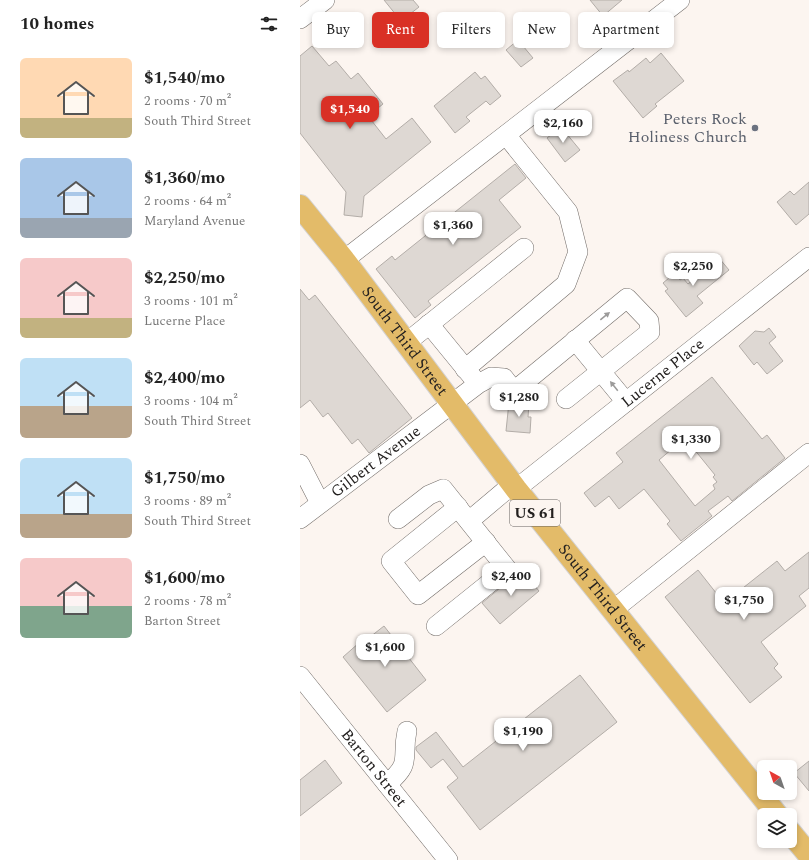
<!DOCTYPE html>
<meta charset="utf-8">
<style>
body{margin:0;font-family:Spectral,serif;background:#f6f6f6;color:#222;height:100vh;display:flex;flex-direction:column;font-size:15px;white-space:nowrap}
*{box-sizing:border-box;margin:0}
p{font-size:13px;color:#767676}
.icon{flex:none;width:22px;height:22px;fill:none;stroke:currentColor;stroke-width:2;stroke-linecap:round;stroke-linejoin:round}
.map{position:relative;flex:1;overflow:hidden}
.details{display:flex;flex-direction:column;background:#fff;width:300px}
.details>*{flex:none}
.top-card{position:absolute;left:12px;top:12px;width:380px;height:36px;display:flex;gap:8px}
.needle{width:26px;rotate:320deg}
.buttons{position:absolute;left:457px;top:760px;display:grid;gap:8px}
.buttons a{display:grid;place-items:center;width:40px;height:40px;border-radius:6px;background:#fff;box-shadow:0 2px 6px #0003;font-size:20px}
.price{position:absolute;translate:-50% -34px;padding:0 9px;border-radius:8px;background:#fff;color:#222;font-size:13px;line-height:26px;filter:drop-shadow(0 1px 2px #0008)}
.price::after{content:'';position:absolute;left:50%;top:24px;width:12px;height:9px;margin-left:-6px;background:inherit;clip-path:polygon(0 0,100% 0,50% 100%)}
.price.selected{background:#d93025;color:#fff}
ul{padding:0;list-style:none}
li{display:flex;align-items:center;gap:12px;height:100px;padding:0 20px}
li span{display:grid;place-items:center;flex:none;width:112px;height:80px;border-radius:6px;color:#555}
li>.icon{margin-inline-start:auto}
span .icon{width:48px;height:48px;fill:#fffc;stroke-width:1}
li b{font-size:17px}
h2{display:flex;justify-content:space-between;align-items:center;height:48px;padding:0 20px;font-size:17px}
.chip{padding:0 14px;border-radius:6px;background:#fff;box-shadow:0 2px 6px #0003;font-size:14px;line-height:36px}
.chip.selected{background:#d93025;color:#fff}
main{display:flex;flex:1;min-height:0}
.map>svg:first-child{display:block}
.building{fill:#ded8d3;stroke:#b3ada8;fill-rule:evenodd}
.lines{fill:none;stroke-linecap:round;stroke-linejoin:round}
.minor-casing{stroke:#736d69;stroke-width:20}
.major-casing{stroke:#d3d2d2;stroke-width:24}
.minor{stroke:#fff;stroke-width:19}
.major{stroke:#e3bb69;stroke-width:22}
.oneway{fill:#9c9b9a}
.worship-dot{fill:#6b7280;stroke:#fcf5f0;stroke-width:1.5}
.labels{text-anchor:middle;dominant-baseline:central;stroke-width:4;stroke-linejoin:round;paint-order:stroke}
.shield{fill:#fcf5f0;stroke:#64605e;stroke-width:1}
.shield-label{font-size:15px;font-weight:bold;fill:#23201f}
.worship-label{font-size:16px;fill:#5b616d;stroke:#fcf5f0;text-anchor:end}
.street-label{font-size:16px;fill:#23201f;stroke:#fcf5f0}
</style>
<main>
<section class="details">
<h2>10 homes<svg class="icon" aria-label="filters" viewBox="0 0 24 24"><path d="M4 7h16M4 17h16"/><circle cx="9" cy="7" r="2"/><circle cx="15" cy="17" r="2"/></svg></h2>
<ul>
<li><span style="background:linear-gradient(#ffd9b3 75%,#c2b280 0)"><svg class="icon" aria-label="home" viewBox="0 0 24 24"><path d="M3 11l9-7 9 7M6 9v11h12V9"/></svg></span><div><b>$1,540/mo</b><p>2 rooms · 70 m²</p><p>South Third Street</p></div></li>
<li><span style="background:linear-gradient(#a9c7e8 75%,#9aa5b1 0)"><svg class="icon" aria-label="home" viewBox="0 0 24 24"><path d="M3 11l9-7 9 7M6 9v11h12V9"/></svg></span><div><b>$1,360/mo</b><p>2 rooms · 64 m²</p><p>Maryland Avenue</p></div></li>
<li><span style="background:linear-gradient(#f6c9c9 75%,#c2b280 0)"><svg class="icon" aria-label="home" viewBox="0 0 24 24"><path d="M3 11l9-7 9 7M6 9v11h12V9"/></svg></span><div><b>$2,250/mo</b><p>3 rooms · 101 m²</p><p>Lucerne Place</p></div></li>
<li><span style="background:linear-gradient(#bfe0f5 60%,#b9a48a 0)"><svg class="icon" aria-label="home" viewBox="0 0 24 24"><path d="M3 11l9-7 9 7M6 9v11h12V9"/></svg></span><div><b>$2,400/mo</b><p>3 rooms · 104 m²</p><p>South Third Street</p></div></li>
<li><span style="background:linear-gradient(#bfe0f5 70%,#b9a48a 0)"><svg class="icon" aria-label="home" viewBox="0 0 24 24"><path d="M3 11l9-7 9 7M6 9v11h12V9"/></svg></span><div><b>$1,750/mo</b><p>3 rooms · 89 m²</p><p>South Third Street</p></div></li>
<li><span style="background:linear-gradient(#f6c9c9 60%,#7fa58c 0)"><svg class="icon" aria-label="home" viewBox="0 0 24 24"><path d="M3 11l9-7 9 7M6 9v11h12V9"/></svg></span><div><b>$1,600/mo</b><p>2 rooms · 78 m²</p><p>Barton Street</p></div></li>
</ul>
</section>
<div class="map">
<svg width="509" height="860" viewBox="0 0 509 860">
<rect width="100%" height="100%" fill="#fcf5f0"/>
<path class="building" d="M84,0H113L119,7L101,21Z
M290,0H322L303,16Z
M218,40L233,58L221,67L206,50Z
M12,46L29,66L36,61L51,79L58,73L83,104L68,116L86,139L112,118L131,142L64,196L62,217L44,215L46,192L0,133V56Z
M361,53L384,81L355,104L357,106L343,118L313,81L328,70L329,72L346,58L350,63Z
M175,72L181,79L185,76L201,96L190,105L186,101L166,117L170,121L155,133L134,106Z
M261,127L280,150L265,162L247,138Z
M215,164L226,178L199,200L221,227L128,301L131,305L115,318L76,269L92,256L95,260Z
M509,182V214L496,225L477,202L490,191L494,195Z
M419,258L429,270L397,296L403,303L386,317L365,291L368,289L363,283L375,273L380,280L383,278L388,284Z
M0,289L9,300L15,295L112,418L69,453L58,439L52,444L28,413L23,417L10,400L0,408Z
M469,328L476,337L469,343L483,361L467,374L457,362L454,365L439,346L455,331L464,332Z
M412,377L462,439L467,435L485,458L432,501L428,496L408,511L412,516L381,541L367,524L370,521L344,489L319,509L309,496L295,507L284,493L323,462L316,453ZM385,438L415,475L413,477L417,482L413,485L415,489L395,506L359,460Z
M209,402L229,404L228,417H231L230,433L206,431Z
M509,552V588L499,596L506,606L461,642L478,664L474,668L482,677L450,703L365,597L398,570L424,603L477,561L485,571Z
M221,571L222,573L223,572L239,591L200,624L182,603Z
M84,626L126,680L87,712L43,657L68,635L70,637Z
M280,675L317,722L180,830L147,787L158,778L143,759L131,768L116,750V747L136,732L163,767Z
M25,760L42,783L0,816V780Z
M509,761V791L494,773Z"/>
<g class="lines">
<defs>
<g id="minor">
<path d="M0,19L25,0"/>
<path d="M44,260L380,0"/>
<path d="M129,324L174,379"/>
<path d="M275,340L326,402"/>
<path d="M106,343L224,248"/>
<path d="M165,369L266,284L278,252L268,212L206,135"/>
<path d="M0,464L20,503"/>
<path id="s1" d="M216,489L509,257"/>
<path d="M158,507L91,561L118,595L186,542"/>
<path id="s2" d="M0,519L178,384L191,377L204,378L214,391L327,298L349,321L350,332L266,399"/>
<path d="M98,519L129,495L143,489L207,569L136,626"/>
<path d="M169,521L213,484"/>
<path d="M313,610L509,453"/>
<path id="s3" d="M0,676L148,860"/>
<path d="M87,784C113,762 101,759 107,731"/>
</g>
<g id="major">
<path id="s4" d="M0,206L44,260L216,489L477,815"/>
<path d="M490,832L509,855"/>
</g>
</defs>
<use href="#minor" class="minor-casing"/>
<use href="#major" class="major-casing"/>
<use href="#minor" class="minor"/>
<use href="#major" class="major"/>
</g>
<defs><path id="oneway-solid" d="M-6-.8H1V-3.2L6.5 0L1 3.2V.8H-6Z"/></defs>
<g class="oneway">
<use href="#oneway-solid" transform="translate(305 316) rotate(-39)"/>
<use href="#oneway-solid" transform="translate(314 386) rotate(-129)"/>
</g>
<circle class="worship-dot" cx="455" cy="128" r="4"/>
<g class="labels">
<rect class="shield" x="210" y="500" width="50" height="26" rx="3"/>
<g class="shield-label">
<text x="235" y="513">US 61</text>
</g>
<g class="worship-label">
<text x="447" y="119">Peters Rock<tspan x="447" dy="18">Holiness Church</tspan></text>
</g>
<g class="street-label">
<text stroke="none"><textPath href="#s4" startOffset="171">South Third Street</textPath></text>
<text stroke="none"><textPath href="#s1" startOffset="187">Lucerne Place</textPath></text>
<text stroke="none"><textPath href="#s2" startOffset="95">Gilbert Avenue</textPath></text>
<text stroke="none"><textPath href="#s4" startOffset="495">South Third Street</textPath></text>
<text stroke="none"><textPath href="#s3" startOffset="118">Barton Street</textPath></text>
</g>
</g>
</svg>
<div class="buttons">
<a><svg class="needle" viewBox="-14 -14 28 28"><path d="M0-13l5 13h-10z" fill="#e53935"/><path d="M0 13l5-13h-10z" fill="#767676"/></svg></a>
<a><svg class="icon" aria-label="layers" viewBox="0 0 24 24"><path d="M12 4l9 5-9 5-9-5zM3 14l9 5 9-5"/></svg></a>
</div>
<b class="price selected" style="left:50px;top:130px">$1,540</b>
<b class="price" style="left:263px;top:144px">$2,160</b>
<b class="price" style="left:153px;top:246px">$1,360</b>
<b class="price" style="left:393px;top:287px">$2,250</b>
<b class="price" style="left:219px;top:418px">$1,280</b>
<b class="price" style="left:391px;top:460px">$1,330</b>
<b class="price" style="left:211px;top:597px">$2,400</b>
<b class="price" style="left:444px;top:621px">$1,750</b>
<b class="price" style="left:85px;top:668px">$1,600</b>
<b class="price" style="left:223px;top:752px">$1,190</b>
<div class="top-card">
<a class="chip">Buy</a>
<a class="chip selected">Rent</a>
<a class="chip">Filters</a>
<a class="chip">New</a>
<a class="chip">Apartment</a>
</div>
</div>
</main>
